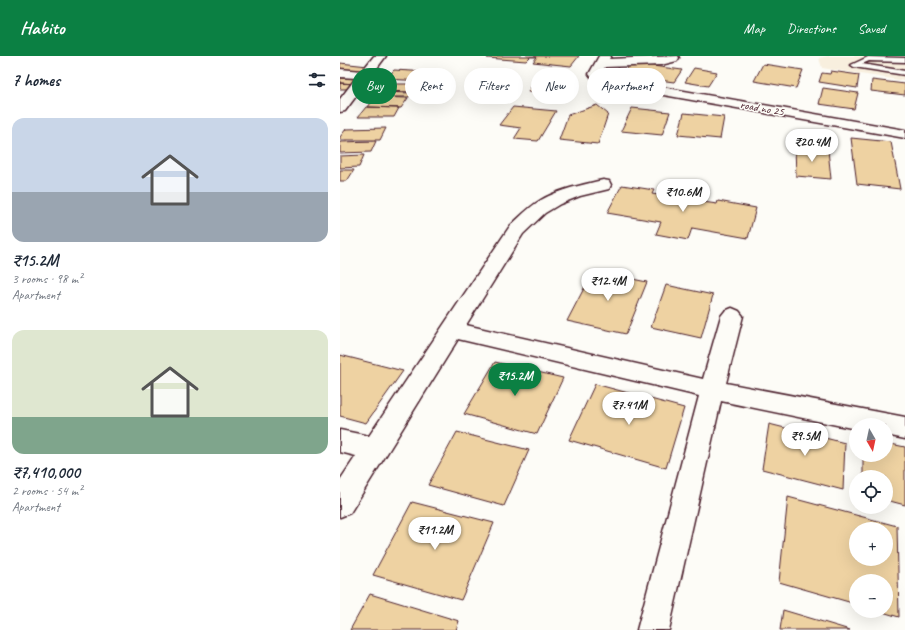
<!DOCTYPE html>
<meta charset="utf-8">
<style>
body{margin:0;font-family:Caveat,sans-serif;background:#f6f6f7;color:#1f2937;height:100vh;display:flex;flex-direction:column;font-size:15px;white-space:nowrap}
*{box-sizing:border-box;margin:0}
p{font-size:13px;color:#747a83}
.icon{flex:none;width:22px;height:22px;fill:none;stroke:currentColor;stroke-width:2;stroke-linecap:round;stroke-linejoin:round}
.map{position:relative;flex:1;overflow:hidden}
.panel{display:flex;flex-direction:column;background:#fff;width:340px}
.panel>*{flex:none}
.banner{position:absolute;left:12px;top:12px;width:380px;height:36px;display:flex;gap:8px}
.needle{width:26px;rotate:171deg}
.buttons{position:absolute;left:509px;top:362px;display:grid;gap:8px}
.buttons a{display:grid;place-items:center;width:44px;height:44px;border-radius:50%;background:#fff;box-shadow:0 4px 16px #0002;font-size:20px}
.price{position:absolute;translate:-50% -34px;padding:0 9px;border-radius:14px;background:#fff;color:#222;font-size:13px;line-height:26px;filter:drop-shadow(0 1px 2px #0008)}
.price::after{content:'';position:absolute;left:50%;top:24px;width:12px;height:9px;margin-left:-6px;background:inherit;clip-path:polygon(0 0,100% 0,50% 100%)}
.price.active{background:#0b8043;color:#fff}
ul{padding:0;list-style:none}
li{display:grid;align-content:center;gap:8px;height:212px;padding:0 12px}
li span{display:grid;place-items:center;height:124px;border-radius:12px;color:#555}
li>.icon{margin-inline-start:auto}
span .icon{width:72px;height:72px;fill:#fffc;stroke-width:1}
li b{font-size:17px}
h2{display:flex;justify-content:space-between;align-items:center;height:48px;padding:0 12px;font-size:17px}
.pill{padding:0 14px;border-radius:18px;background:#fff;box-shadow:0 4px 16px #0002;font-size:14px;line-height:36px}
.pill.active{background:#0b8043;color:#fff}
header{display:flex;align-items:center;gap:24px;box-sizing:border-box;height:56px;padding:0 20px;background:#0b8043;color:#fff}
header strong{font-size:19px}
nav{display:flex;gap:22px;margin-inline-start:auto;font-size:14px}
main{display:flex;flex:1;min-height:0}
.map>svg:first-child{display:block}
.built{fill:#f8efde}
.building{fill:#eed2a2;stroke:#4a1f2b;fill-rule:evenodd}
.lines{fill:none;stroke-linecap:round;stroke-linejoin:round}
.lane-casing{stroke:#4a1f2b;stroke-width:3}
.street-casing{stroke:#4a1f2b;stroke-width:3}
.lane{fill:#fdfcf7;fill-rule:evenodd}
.street{fill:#fdfcf7;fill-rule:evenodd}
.labels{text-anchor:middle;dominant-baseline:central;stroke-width:3;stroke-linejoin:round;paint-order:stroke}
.far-street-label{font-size:12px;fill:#4a1f2b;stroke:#fdfcf7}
</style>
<header>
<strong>Habito</strong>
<nav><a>Map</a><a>Directions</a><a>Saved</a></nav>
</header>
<main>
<section class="panel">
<h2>7 homes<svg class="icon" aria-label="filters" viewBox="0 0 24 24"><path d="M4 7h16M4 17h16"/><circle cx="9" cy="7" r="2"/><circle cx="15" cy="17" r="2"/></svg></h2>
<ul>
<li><span style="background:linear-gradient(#c9d6e8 60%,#9aa5b1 0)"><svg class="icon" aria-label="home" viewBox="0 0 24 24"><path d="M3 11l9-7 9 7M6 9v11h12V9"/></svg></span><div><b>₹15.2M</b><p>3 rooms · 98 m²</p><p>Apartment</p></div></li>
<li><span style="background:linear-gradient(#dfe7d0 70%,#7fa58c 0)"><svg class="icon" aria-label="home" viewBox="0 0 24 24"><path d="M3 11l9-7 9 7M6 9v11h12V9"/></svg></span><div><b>₹7,410,000</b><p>2 rooms · 54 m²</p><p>Apartment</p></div></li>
</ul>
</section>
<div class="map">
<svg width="565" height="574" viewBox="0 0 565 574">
<rect width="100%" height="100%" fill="#fdfcf7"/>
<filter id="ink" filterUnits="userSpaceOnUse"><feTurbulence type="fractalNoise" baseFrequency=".025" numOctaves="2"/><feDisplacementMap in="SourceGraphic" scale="8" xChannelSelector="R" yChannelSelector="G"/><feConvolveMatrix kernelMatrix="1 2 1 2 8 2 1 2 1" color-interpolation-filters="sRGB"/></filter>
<g filter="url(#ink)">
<path class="built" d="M489,0H565V25L482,12L479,2Z"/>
<path class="building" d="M149,0H239L231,10L193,6L197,1H190L186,5L147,2Z
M0,7L28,10L20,17L0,15Z
M291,7L342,14L334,26L282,19Z
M423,8L463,14L456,32L414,25Z
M354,12L377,16L368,30L345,26Z
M54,14L89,16L83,25L46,23Z
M491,15L519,19L517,32L479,26L482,17L490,18Z
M0,22L20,23L16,28L0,27Z
M196,23L232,25L225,39L188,36Z
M532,24L565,28V39L531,35Z
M0,27L15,28L10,33H0Z
M48,28H80L75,36L42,35Z
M483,32L518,37L514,53L479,48Z
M40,36L72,37L69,41H37Z
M35,41L68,42L61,52L28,51Z
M257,49L268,58L258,88L219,84L228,59Z
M26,51L59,52L54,61H18Z
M173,51L216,55L198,85L174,83L181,72L159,69Z
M292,52L330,56L322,79L281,75Z
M344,57L384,61L380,83L338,79Z
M46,72L40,84H0V81L6,73Z
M511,82L551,86L560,133L517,128Z
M36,85L31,96L0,97V86Z
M455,91L488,94L491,123L456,120Z
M24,99L19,111L0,112V100Z
M0,114H14L7,125H0Z
M282,129L314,134L312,138L337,142L338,138L357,142L356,145L377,148L378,145L416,152L408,182L352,172L348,184L316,178L321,166L267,157Z
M253,215L307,226L286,278L227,265Z
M326,229L373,239L361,282L311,271Z
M0,299L63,315L26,367L0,360Z
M155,306L223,322L197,378L124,358Z
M255,328L344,352L326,412L229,384Z
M429,368L505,387L503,434L422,413Z
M117,376L189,394L164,450L88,429Z
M546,387L565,391V449L546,444V421H523V399H546Z
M448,441L557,470L559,561L539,555H546V525H516V548L439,526ZM516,473H546V503H516Z
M72,446L154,467L121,544L33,519Z
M30,538L119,565L116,574H10Z
M443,554L510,574H440Z"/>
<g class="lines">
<defs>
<path id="lane" d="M528,1L565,2V6L529,5L522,8L565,15V19L514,11L511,9Z"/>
<path id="street" d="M34,0H46L5,55L0,56V43L16,22L0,21V13L22,15Z
M259,0H271L269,3L338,0L339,2L337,5L321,9L265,11L262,17L265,21L565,74V82L256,27L249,18Z
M263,124L269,125L271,129L269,133L240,140L220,148L205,157L183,178L126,269L363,323L381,260L385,255L392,252L399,255L403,260L386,327L565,361V383L546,379V369H516V373L381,345L329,574H297L359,340L118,283L10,457L0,461V424L16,400L0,396V374L29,380L170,170C180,161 189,151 201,144C220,133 242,129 263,124Z"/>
</defs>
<use href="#lane" class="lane-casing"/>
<use href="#street" class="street-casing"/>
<use href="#lane" class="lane"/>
<use href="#street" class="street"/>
</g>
</g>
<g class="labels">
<g class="far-street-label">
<text transform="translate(422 52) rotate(10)">road no 25</text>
</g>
</g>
</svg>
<div class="buttons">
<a><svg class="needle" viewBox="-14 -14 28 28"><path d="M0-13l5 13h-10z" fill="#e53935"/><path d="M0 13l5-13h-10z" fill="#747a83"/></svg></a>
<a><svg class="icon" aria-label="locate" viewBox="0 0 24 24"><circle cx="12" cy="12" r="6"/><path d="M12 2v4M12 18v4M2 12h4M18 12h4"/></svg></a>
<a>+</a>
<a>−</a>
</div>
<b class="price" style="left:472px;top:107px">₹20.4M</b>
<b class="price" style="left:343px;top:157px">₹10.6M</b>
<b class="price" style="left:268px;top:246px">₹12.4M</b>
<b class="price active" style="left:175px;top:341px">₹15.2M</b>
<b class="price" style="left:289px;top:370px">₹7.41M</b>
<b class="price" style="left:465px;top:401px">₹9.5M</b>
<b class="price" style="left:95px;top:495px">₹11.2M</b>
<div class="banner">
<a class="pill active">Buy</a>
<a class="pill">Rent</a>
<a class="pill">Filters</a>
<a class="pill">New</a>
<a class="pill">Apartment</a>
</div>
</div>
</main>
